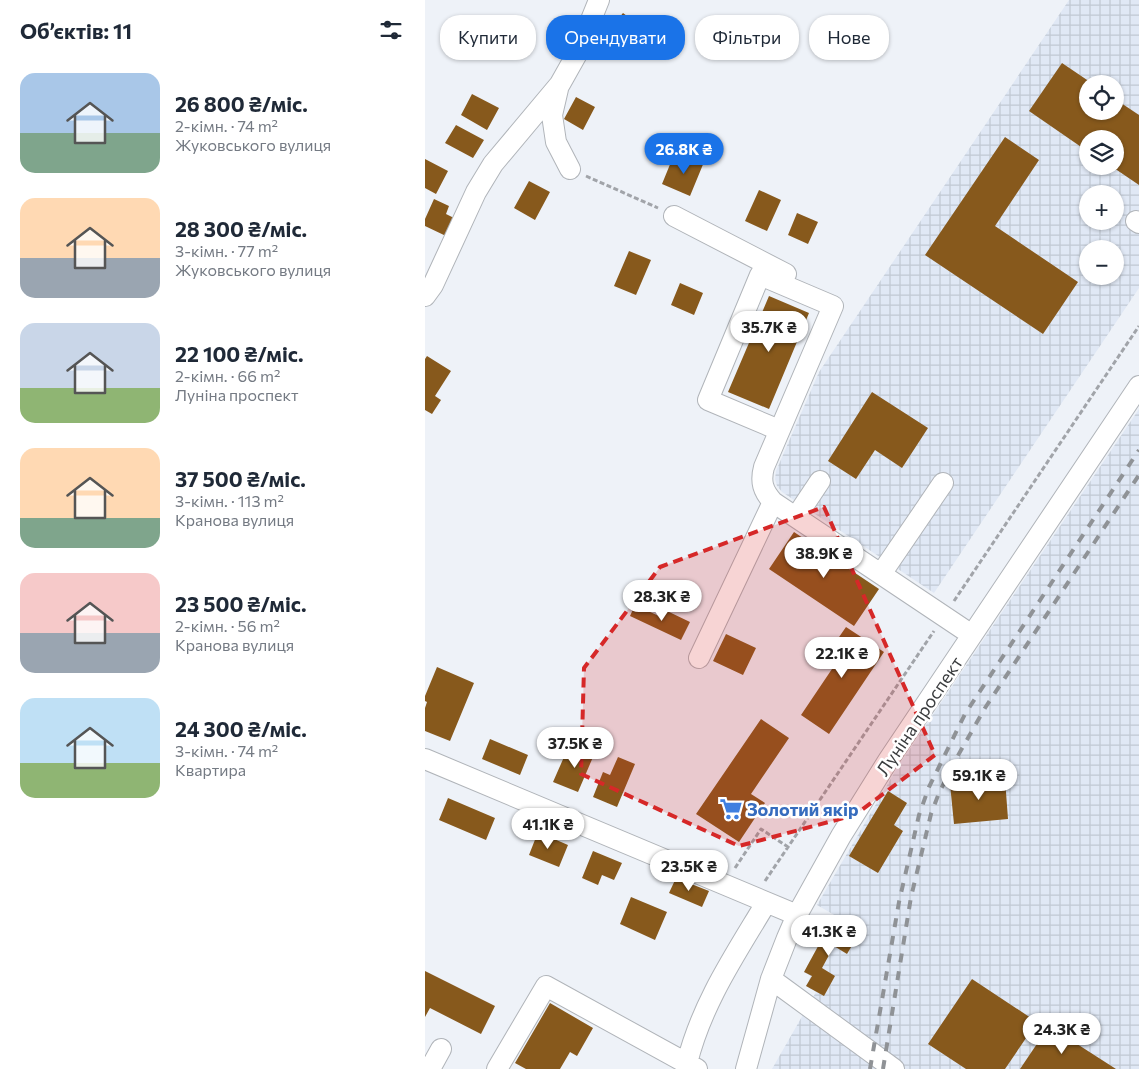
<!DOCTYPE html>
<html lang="uk">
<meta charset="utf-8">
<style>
body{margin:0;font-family:Commissioner,sans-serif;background:#f6f6f7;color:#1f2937;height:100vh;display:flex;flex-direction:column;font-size:19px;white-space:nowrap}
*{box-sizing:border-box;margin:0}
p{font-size:16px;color:#747a83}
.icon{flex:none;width:28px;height:28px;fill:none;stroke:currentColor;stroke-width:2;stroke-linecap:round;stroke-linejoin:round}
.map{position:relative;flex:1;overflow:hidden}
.sheet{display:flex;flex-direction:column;background:#fff;width:425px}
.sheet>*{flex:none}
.guide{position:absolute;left:15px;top:15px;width:475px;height:45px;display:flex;gap:10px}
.fabs{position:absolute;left:654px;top:75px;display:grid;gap:10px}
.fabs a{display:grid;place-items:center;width:45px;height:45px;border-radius:50%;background:#fff;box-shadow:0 1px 4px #0004;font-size:25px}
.price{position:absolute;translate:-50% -42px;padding:0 11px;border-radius:18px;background:#fff;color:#222;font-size:16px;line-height:32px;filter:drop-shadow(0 1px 2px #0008)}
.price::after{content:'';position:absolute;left:50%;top:30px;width:15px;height:11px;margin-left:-8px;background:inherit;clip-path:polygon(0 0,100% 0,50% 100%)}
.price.current{background:#1a73e8;color:#fff}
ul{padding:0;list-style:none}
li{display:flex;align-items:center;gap:15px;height:125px;padding:0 20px}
li span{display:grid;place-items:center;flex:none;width:140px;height:100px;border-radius:15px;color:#555}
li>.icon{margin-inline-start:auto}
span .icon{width:60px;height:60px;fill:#fffc;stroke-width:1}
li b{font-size:21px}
h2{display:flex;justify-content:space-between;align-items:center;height:60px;padding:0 20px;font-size:21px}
.tag{padding:0 18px;border-radius:20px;background:#fff;box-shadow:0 1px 4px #0004;font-size:18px;line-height:45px}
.tag.current{background:#1a73e8;color:#fff}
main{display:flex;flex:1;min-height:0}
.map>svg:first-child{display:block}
.industrial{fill:url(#industrial-grid);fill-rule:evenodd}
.building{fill:#87591c}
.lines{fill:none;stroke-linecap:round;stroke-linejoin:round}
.minor-casing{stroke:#b0b4b9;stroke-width:22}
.path{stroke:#a1a4a9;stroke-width:3;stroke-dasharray:5 2.5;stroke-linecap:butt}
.minor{stroke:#fff;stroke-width:20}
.rail{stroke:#8f9296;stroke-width:4;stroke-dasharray:9 9;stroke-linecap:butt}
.marked{fill:#d62828;fill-opacity:0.2;stroke:#d62828;stroke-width:4;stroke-dasharray:10 6;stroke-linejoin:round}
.labels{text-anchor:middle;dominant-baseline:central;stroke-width:5;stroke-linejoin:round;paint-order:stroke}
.street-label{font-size:18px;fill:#3a3c3e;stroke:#fff}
.shop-label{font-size:18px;font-weight:bold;fill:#366cbe;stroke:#fff;text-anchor:start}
</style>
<main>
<section class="sheet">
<h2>Об’єктів: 11<svg class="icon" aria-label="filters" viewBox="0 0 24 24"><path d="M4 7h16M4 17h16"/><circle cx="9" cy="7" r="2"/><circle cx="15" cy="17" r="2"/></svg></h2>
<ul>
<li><span style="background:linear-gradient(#a9c7e8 60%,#7fa58c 0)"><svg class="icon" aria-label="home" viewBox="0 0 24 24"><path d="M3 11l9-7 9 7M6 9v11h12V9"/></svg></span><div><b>26 800 ₴/міс.</b><p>2-кімн. · 74 m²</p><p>Жуковського вулиця</p></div></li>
<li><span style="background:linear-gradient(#ffd9b3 60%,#9aa5b1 0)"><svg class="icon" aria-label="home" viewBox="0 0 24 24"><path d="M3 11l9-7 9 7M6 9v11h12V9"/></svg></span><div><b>28 300 ₴/міс.</b><p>3-кімн. · 77 m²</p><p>Жуковського вулиця</p></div></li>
<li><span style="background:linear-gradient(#c9d6e8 65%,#8fb573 0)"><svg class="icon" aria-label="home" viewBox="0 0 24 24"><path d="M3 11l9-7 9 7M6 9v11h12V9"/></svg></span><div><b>22 100 ₴/міс.</b><p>2-кімн. · 66 m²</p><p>Луніна проспект</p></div></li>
<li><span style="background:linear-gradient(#ffd9b3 70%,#7fa58c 0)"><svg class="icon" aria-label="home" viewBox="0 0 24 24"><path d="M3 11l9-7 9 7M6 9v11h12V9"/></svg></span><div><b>37 500 ₴/міс.</b><p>3-кімн. · 113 m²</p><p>Кранова вулиця</p></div></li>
<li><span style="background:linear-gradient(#f6c9c9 60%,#9aa5b1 0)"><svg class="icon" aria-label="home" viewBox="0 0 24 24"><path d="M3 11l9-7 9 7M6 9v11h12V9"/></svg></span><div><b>23 500 ₴/міс.</b><p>2-кімн. · 56 m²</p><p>Кранова вулиця</p></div></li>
<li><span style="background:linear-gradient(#bfe0f5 65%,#8fb573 0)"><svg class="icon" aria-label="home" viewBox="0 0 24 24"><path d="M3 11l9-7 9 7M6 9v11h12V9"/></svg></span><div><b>24 300 ₴/міс.</b><p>3-кімн. · 74 m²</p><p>Квартира</p></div></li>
</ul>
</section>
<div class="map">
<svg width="714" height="1069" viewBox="0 0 714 1069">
<defs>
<pattern id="industrial-grid" width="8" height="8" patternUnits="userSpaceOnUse" patternTransform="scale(1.25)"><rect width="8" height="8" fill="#e0e8f5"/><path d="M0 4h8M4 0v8" fill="none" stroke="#c1c8d3"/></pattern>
</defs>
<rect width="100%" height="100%" fill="#eef2f8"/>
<path class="industrial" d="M644,0H714V288L509,593L357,492L352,486L350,479L351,471L394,372ZM662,84H690V111H662ZM662,139H690V166H662ZM662,194H690V221H662ZM662,249H690V276H662Z
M714,409V1069H347L391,992L381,986L386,976L379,972L397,939L405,943L418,920L392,905L472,768Z"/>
<path class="building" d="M198,13L215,26L193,53L176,40Z
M637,63L668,84H662V111H690V99L714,115V185L686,166H690V139H662V151L604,111Z
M47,94L74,108L62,130L36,115Z
M151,97L170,107L158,130L139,119Z
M31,125L59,140L48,158L20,143Z
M580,137L614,160L570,226L653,282L618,334L500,255Z
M263,154L279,162L265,196L237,184L246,162L258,167Z
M0,159L23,171L11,194L0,188Z
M104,181L125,192L110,220L89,208Z
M334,190L356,200L342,231L320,221Z
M9,199L24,206L21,214L29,218L21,236L0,226V219Z
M372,213L393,222L383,244L363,235Z
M204,251L226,260L211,295L189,286Z
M255,283L278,293L269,315L246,305Z
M344,296L384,313L344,409L303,392Z
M2,356L26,371L10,396L16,400L7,414L0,410V359Z
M447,392L503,428L477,468L450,450L431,479L403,461Z
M369,532L454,589L429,626L344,569Z
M210,605L236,617L240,610L265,622L256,640L205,616Z
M421,627L459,652L404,734L376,715L407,669L396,663Z
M301,634L331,648L318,675L288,661Z
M12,667L49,683L25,741L0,731V708L2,702L0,701V696Z
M336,719L364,738L326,794L340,803L314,842L271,814Z
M65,739L103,755L95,775L57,759Z
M158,744L171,750L153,792L128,782L139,757L150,762Z
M193,757L210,764L192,807L168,797L178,772L185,775Z
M580,779L583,819L529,824L525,784Z
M463,791L482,803L469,825L478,831L453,873L424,856Z
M23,798L70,818L61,840L14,820Z
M113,832L143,845L134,867L104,855Z
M168,851L197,863L189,880L177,875L173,885L157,878Z
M251,878L284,891L277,907L244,893Z
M206,897L242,912L230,940L195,924Z
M418,920L436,930L422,954L409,946L397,968L410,976L399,996L381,986L387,976L379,972L397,939L405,943Z
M0,971L70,1006L56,1034L5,1008L0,1017Z
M547,979L612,1022L580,1069H541L503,1044Z
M125,1003L168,1028L152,1056L145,1052L135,1069H101L90,1063Z
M624,1026L691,1069H595Z"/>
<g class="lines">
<defs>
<path id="minor" d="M133,89L127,115L131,142L145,169
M249,216L361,274
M711,221L714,223
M0,296L8,285L51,192L68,164L135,84L153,52L174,0
M408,306L339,467C335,482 338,491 348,502L547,635
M354,430L283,400L335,275L408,306
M371,517L395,481
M456,574L518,483
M274,658L348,502
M0,759L372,915
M346,979L469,1069
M262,1063C277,1003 310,955 341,903
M5,1069L16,1049
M72,1069L121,986L272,1069
M321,1069L346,979L362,938L372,915L416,836L464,759L714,386"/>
</defs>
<use href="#minor" class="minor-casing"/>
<path class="path" d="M161,176L233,208
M529,601L714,326
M310,868L336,829L363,847
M340,881L509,631"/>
<use href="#minor" class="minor"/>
<path class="rail" d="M445,1069L474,902L494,815L504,787L540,714L714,450
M458,1069L486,897L506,814L514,793L531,759L560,708L714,475"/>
</g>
<path class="marked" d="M399,507L510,755L430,815L314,846L156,774L159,668L235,567Z"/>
<defs>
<symbol id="supermarket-bare" viewBox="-9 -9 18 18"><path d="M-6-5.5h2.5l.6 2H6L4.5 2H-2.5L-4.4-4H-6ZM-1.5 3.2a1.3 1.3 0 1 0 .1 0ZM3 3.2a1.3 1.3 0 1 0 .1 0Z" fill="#3f7fe0" stroke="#fff" stroke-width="2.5" paint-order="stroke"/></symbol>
</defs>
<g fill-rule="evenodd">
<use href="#supermarket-bare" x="290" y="793" width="32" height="32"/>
</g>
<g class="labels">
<g class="street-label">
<text transform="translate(494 716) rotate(-56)">Луніна проспект</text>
</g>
<g class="shop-label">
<text x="322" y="809">Золотий якір</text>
</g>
</g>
</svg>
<div class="fabs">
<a><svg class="icon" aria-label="locate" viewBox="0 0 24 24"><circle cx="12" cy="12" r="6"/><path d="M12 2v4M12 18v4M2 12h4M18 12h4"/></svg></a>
<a><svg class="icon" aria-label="layers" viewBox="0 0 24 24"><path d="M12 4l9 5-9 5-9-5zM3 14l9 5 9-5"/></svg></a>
<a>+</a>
<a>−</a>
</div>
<b class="price current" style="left:259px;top:175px">26.8K ₴</b>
<b class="price" style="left:344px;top:353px">35.7K ₴</b>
<b class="price" style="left:399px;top:579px">38.9K ₴</b>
<b class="price" style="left:237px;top:622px">28.3K ₴</b>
<b class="price" style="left:417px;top:679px">22.1K ₴</b>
<b class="price" style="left:150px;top:769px">37.5K ₴</b>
<b class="price" style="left:554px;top:801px">59.1K ₴</b>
<b class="price" style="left:123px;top:850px">41.1K ₴</b>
<b class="price" style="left:264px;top:892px">23.5K ₴</b>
<b class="price" style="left:404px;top:957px">41.3K ₴</b>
<b class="price" style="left:637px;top:1055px">24.3K ₴</b>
<div class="guide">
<a class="tag">Купити</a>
<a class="tag current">Орендувати</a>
<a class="tag">Фільтри</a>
<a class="tag">Нове</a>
</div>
</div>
</main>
